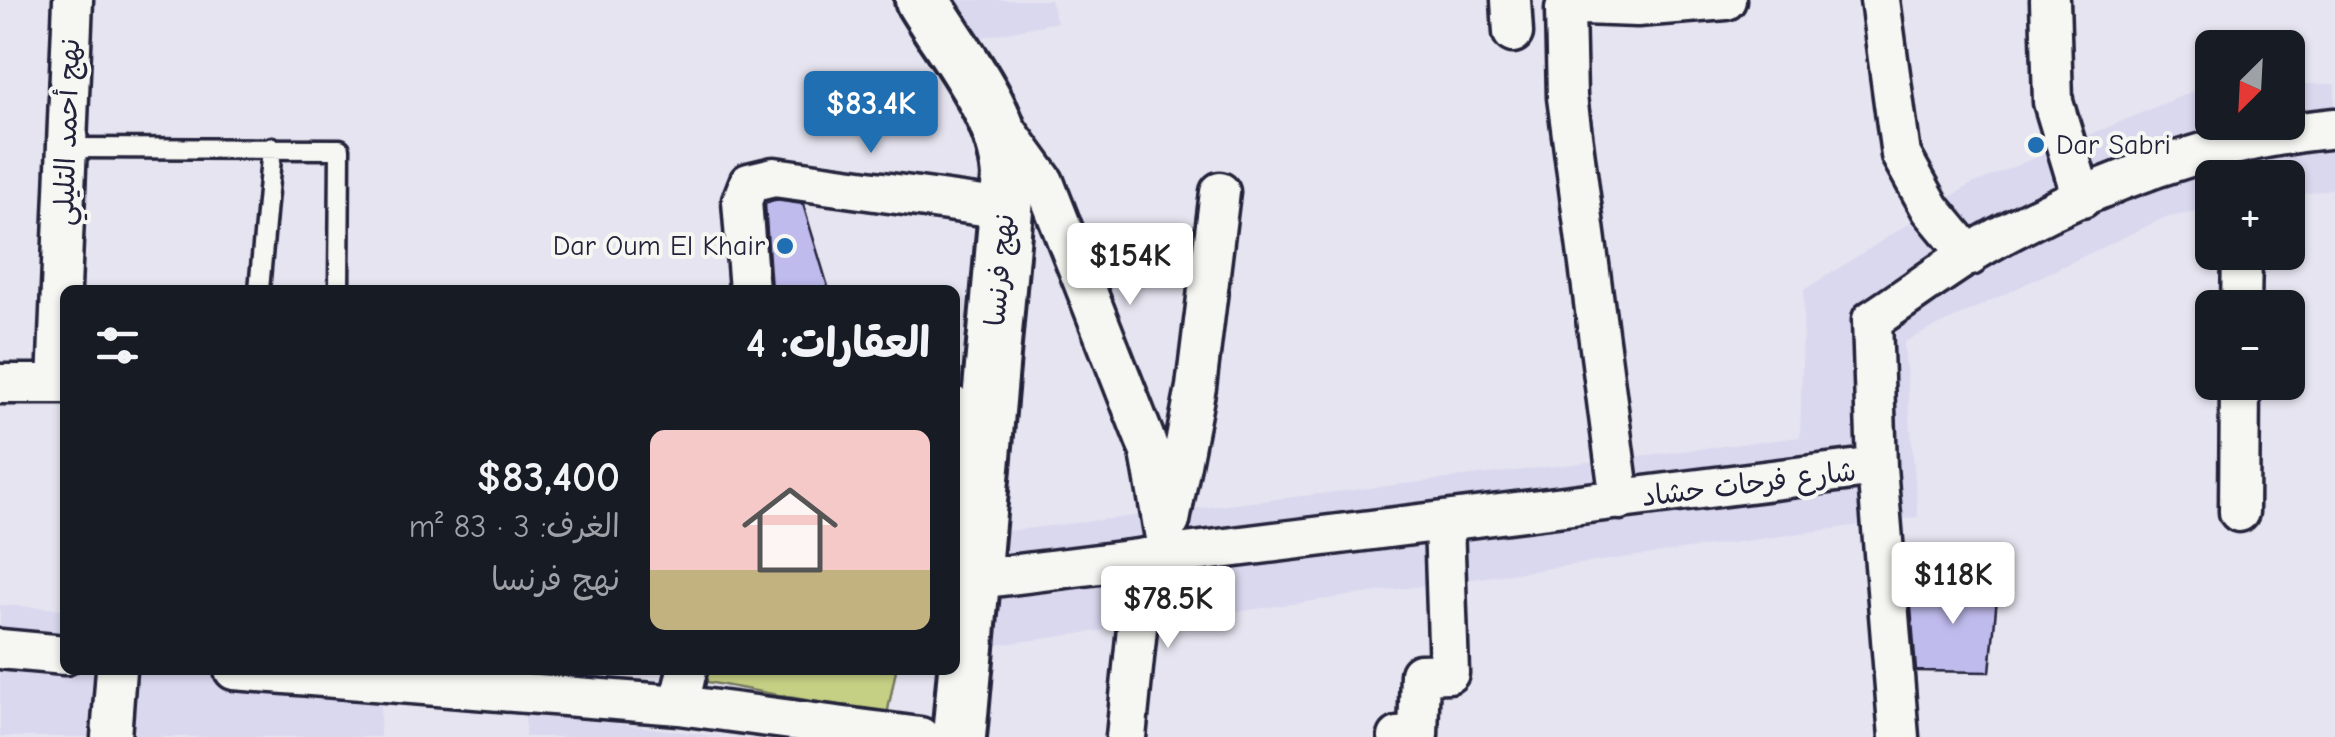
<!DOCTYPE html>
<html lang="ar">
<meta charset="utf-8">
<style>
body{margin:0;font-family:"Comic Neue","Playpen Sans Arabic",sans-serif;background:#242831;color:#f1f3f6;direction:rtl;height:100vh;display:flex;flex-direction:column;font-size:38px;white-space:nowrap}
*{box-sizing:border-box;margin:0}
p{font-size:32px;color:#9ea1a6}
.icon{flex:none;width:55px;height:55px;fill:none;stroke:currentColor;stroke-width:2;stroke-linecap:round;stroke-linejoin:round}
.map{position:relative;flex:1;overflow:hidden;direction:ltr}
.details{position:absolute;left:60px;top:285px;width:900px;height:390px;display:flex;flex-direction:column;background:#171b24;border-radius:15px;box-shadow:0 2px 8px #0004;direction:rtl}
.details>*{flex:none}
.needle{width:65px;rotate:204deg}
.buttons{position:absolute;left:2195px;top:30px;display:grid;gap:20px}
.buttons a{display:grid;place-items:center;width:110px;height:110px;border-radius:15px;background:#171b24;box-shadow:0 2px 8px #0004;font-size:50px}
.price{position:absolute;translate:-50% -85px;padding:0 22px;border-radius:10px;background:#fff;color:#222;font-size:32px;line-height:65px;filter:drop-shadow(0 2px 5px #0008)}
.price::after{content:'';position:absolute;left:50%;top:60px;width:30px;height:22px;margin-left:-15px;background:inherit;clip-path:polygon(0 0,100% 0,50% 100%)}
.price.on{background:#1f6fb2;color:#fff}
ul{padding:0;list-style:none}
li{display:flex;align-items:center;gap:30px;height:250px;padding:0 30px}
li span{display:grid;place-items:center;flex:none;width:280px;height:200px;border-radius:15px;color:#555}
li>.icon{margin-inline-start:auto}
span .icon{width:120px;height:120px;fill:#fffc;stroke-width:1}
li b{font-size:42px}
h2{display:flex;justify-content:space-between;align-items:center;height:120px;padding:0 30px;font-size:42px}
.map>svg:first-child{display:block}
.built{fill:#dad8ef}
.green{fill:#c5d084;stroke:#747960;stroke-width:2.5}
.building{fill:#bfbbed;stroke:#22223b;stroke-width:2.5}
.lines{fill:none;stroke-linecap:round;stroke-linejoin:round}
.lane-casing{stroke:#22223b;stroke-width:25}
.street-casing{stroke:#22223b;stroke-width:45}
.secondary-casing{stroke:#22223b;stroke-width:60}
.lane{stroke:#f6f6f2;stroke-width:18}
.street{stroke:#f6f6f2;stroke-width:38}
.secondary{stroke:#f6f6f2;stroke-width:52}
.poi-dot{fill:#1f6fb2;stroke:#f6f6f2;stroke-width:4}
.labels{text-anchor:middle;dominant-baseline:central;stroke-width:8;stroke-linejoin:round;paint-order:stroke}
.street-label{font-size:28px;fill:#22223b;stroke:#f6f6f2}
.poi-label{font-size:28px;fill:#22223b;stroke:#f6f6f2;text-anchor:start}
</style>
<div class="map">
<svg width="2335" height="737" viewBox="0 0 2335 737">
<rect width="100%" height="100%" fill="#e6e4f0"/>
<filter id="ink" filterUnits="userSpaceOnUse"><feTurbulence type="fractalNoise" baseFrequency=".01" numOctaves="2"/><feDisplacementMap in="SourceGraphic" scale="20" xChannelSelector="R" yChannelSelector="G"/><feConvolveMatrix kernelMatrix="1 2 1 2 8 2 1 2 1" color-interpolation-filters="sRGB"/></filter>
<g filter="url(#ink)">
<path class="built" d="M940,0H1050L1057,22L968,40Z
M2210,84L2212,122H2288V84H2335V188L2288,197V178H2212V209L2164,218L1904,342L1918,517L997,645L990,533L1800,437L1804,290L1968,186Z
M0,605L65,609V670H381L380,737H0Z
M525,712L724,737H525Z"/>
<path class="green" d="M704,670H896L887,715L702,681Z"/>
<path class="building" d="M775,200L803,204L829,290H771L765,204Z
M1909,582L1998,587L1990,672L1916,671Z"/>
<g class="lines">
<defs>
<path id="lane" d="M67,148L340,149L339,290
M259,290L272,147"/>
<path id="street" d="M1511,0L1513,33
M1583,0L1582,5L1565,9L1567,97L1620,500
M1880,0L1901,155L1931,209L1970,256
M2050,0L2053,102L2082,198
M1582,5L1637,7L1726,0
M1004,127L1044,182L1150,452L1168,555
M749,290L742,201L749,183L774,177L1005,209
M2241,308L2242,252
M0,384H65
M57,384L73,0
M955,407L986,414
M1877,467L1899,737
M2239,512L2240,382
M1170,521L1196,387L1220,192
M955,576L970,580L1877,467L1872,320C1917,291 1961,256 2008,232C2111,178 2219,139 2335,128
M0,649L65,655
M234,670L679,705L920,737
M679,705L687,670
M111,737L116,670
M1126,737L1144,558
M1398,737L1418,735L1420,674L1449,673L1444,523"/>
<path id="secondary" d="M922,0C955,55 1004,110 1009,176L959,737"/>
</defs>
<use href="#lane" class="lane-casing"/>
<use href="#street" class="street-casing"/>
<use href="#secondary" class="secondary-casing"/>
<use href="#lane" class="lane"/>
<use href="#street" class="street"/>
<use href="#secondary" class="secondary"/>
</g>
</g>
<g class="poi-dot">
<circle cx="2036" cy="145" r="10"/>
<circle cx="785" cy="246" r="10"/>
</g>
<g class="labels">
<g class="street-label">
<text transform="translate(67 132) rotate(-88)">نهج أحمد التليلي</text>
<text transform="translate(1000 270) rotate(-85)">نهج فرنسا</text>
<text transform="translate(1749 484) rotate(-7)">شارع فرحات حشاد</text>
</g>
<g class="poi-label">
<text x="2056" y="145">Dar Sabri</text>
<text x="765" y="246" text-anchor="end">Dar Oum El Khair</text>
</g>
</g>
</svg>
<div class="buttons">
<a><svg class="needle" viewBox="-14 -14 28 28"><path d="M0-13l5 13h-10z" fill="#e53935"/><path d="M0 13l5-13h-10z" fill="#9ea1a6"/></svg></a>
<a>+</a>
<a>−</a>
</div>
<b class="price on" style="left:871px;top:156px">$83.4K</b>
<b class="price" style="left:1130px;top:308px">$154K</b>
<b class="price" style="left:1953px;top:627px">$118K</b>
<b class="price" style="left:1168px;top:651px">$78.5K</b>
<section class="details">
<h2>العقارات: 4<svg class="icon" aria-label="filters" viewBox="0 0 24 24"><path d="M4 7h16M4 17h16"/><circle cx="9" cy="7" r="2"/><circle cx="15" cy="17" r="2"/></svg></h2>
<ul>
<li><span style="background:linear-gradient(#f6c9c9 70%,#c2b280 0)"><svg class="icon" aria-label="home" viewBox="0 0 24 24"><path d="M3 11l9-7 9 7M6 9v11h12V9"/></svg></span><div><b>$83,400</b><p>الغرف: 3 · 83 m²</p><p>نهج فرنسا</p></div></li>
</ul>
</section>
</div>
